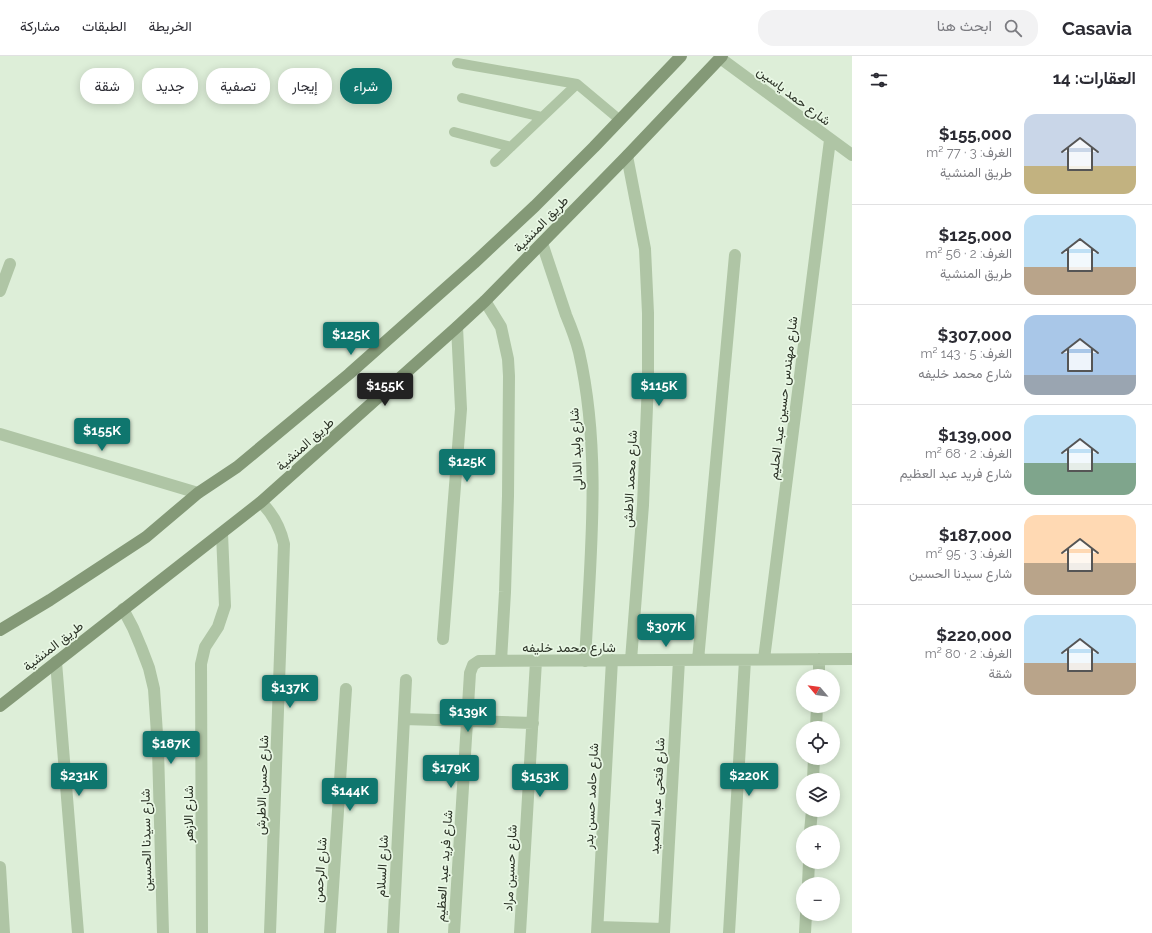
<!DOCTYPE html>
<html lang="ar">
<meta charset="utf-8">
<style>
body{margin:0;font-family:Raleway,Vazirmatn,sans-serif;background:#f2f2f3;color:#2b2b33;direction:rtl;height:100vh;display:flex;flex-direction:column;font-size:15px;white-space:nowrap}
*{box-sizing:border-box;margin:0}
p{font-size:13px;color:#7c7c81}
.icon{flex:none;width:22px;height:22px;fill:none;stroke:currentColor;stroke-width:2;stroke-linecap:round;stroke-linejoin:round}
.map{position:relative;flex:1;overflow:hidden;direction:ltr}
.drawer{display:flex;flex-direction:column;background:#fff;width:300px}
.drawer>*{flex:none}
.hud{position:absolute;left:12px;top:12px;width:380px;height:36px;direction:rtl;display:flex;gap:8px}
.needle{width:26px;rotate:299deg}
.tools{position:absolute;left:796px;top:613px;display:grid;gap:8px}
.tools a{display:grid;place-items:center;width:44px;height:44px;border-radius:50%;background:#fff;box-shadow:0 2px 10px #0003;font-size:20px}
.price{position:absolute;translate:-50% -34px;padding:0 9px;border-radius:4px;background:#0f766e;color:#fff;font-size:13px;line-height:26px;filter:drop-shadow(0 1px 2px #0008)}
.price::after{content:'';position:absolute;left:50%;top:24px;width:12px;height:9px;margin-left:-6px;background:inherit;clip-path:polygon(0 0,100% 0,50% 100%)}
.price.active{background:#222;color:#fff}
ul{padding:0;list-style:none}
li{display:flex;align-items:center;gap:12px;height:100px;padding:0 16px}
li+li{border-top:1px solid #e1e1e2}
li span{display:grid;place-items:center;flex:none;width:112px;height:80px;border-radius:12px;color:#555}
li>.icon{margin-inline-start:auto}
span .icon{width:48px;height:48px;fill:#fffc;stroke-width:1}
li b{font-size:17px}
h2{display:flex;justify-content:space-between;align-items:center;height:48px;padding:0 16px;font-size:17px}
.tag{padding:0 14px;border-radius:16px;background:#fff;box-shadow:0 2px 10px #0003;font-size:14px;line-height:36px}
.tag.active{background:#0f766e;color:#fff}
header{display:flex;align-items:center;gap:24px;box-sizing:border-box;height:56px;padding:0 20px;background:#fff;border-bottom:1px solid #e1e1e2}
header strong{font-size:19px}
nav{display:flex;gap:22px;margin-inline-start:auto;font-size:14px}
.search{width:280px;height:36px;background:#f2f2f3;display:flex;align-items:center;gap:10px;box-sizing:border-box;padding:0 14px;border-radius:16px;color:#7c7c81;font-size:15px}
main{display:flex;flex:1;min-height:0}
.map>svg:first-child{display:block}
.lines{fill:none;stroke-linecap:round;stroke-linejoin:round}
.lane{stroke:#afc5a5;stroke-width:10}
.street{stroke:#afc5a5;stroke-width:12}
.secondary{stroke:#849977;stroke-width:12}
.labels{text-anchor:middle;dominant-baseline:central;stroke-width:3.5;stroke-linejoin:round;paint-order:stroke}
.street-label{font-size:13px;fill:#2b3226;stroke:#e8f7e4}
</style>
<header>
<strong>Casavia</strong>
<div class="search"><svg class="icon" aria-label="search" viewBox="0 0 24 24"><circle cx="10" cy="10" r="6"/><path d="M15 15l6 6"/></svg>ابحث هنا</div>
<nav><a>الخريطة</a><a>الطبقات</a><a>مشاركة</a></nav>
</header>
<main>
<section class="drawer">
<h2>العقارات: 14<svg class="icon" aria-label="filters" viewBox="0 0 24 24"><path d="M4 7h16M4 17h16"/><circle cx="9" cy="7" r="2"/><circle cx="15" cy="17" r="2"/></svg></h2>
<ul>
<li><span style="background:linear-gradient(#c9d6e8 65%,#c2b280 0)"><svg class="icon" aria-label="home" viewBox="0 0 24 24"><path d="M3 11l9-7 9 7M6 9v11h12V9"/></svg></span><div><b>$155,000</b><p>الغرف: 3 · 77 m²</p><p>طريق المنشية</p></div></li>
<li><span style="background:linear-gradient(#bfe0f5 65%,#b9a48a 0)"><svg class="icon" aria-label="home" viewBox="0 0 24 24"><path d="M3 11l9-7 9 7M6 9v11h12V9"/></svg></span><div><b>$125,000</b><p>الغرف: 2 · 56 m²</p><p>طريق المنشية</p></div></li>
<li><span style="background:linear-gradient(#a9c7e8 75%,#9aa5b1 0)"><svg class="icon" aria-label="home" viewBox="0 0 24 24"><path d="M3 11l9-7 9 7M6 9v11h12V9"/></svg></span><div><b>$307,000</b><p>الغرف: 5 · 143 m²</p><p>شارع محمد خليفه</p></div></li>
<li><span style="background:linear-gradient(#bfe0f5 60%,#7fa58c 0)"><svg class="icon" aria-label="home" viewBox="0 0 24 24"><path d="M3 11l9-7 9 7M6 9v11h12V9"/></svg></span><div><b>$139,000</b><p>الغرف: 2 · 68 m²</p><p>شارع فريد عبد العظيم</p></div></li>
<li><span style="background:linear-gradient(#ffd9b3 60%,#b9a48a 0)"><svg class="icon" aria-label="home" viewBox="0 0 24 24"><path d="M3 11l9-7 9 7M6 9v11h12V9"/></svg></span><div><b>$187,000</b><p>الغرف: 3 · 95 m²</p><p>شارع سيدنا الحسين</p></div></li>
<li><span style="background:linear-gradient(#bfe0f5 60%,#b9a48a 0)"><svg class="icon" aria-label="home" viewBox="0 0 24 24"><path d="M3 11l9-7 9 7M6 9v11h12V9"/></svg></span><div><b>$220,000</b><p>الغرف: 2 · 80 m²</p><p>شقة</p></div></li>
</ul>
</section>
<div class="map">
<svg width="852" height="877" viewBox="0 0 852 877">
<rect width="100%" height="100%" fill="#ddeed8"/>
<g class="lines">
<path class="lane" d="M457,7L577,28L620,64
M462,42L542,61
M454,76L511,91
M495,106L577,28"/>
<path class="street" d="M720,2L852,99
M627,100L645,193L648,257V326L643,449L631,604
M542,187C550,211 558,235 566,259C571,271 576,284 579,296C602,397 590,503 585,605
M0,235L10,208
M485,245L501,271L508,303L509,320L508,440L505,536L501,605
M0,378L198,437
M261,446C273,458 280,470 284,488L270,877
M123,553L133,572L141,591L149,612L154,633L158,693L163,877
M443,583L461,353L457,271
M764,603L830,84
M698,604L735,199
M56,606L78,877
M819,620V603
M404,663L533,667
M816,672L817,650
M813,724L814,702
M810,776L812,754
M0,811L4,877
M808,828L809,806
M598,871L664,873
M202,877L201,608L205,591L218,571L225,550L222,477
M330,877L346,633
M393,877L406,624
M454,877L470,617L473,609L479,605L852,603
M520,877L536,605
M597,877L612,604
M664,877L679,604
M729,877L745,604
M805,877L806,858"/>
<path class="secondary" d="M0,574L50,544L146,481L198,437L237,411L349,318L474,207L535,150L594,91L681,0
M0,650L261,446L457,271L485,245L627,100L722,0"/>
</g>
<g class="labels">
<g class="street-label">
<text transform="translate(794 40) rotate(37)">شارع حمد ياسين</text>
<text transform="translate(541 168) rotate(-46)">طريق المنشية</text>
<text transform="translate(783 342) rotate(-83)">شارع مهندس حسين عبد الحليم</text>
<text transform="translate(305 388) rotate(-42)">طريق المنشية</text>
<text transform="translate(576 393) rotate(-93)">شارع وليد الدالى</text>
<text transform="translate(630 423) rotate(-87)">شارع محمد الاطش</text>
<text transform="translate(53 590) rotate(-38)">طريق المنشية</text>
<text x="569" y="591">شارع محمد خليفه</text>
<text transform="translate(262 729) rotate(-88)">شارع حسن الاطرش</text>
<text transform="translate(591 740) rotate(-87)">شارع حامد حسن بدر</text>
<text transform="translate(657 740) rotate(-87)">شارع فتحى عبد الحميد</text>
<text transform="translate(188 758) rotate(-90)">شارع الازهر</text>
<text transform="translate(146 784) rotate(-91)">شارع سيدنا الحسين</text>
<text transform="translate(382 810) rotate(-87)">شارع السلام</text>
<text transform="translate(444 810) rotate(-86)">شارع فريد عبد العظيم</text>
<text transform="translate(510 812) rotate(-87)">شارع حسين مراد</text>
<text transform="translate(320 814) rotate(-86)">شارع الرحمن</text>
</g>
</g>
</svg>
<div class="tools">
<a><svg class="needle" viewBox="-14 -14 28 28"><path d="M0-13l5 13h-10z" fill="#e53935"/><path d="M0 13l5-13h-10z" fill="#7c7c81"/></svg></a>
<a><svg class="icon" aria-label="locate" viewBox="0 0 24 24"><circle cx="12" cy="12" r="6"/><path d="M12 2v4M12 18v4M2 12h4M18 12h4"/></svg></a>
<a><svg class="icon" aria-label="layers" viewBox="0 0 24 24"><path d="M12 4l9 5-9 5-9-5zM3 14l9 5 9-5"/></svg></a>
<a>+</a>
<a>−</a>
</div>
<b class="price" style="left:351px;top:300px">$125K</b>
<b class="price active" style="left:385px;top:351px">$155K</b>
<b class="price" style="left:659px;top:351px">$115K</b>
<b class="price" style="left:102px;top:396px">$155K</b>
<b class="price" style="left:467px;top:427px">$125K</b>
<b class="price" style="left:666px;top:592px">$307K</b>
<b class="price" style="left:290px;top:653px">$137K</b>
<b class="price" style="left:468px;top:677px">$139K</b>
<b class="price" style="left:171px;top:709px">$187K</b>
<b class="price" style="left:451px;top:733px">$179K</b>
<b class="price" style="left:79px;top:741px">$231K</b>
<b class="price" style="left:749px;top:741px">$220K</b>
<b class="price" style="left:540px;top:742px">$153K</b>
<b class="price" style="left:350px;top:756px">$144K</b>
<div class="hud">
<a class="tag active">شراء</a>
<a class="tag">إيجار</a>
<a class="tag">تصفية</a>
<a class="tag">جديد</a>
<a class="tag">شقة</a>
</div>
</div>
</main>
